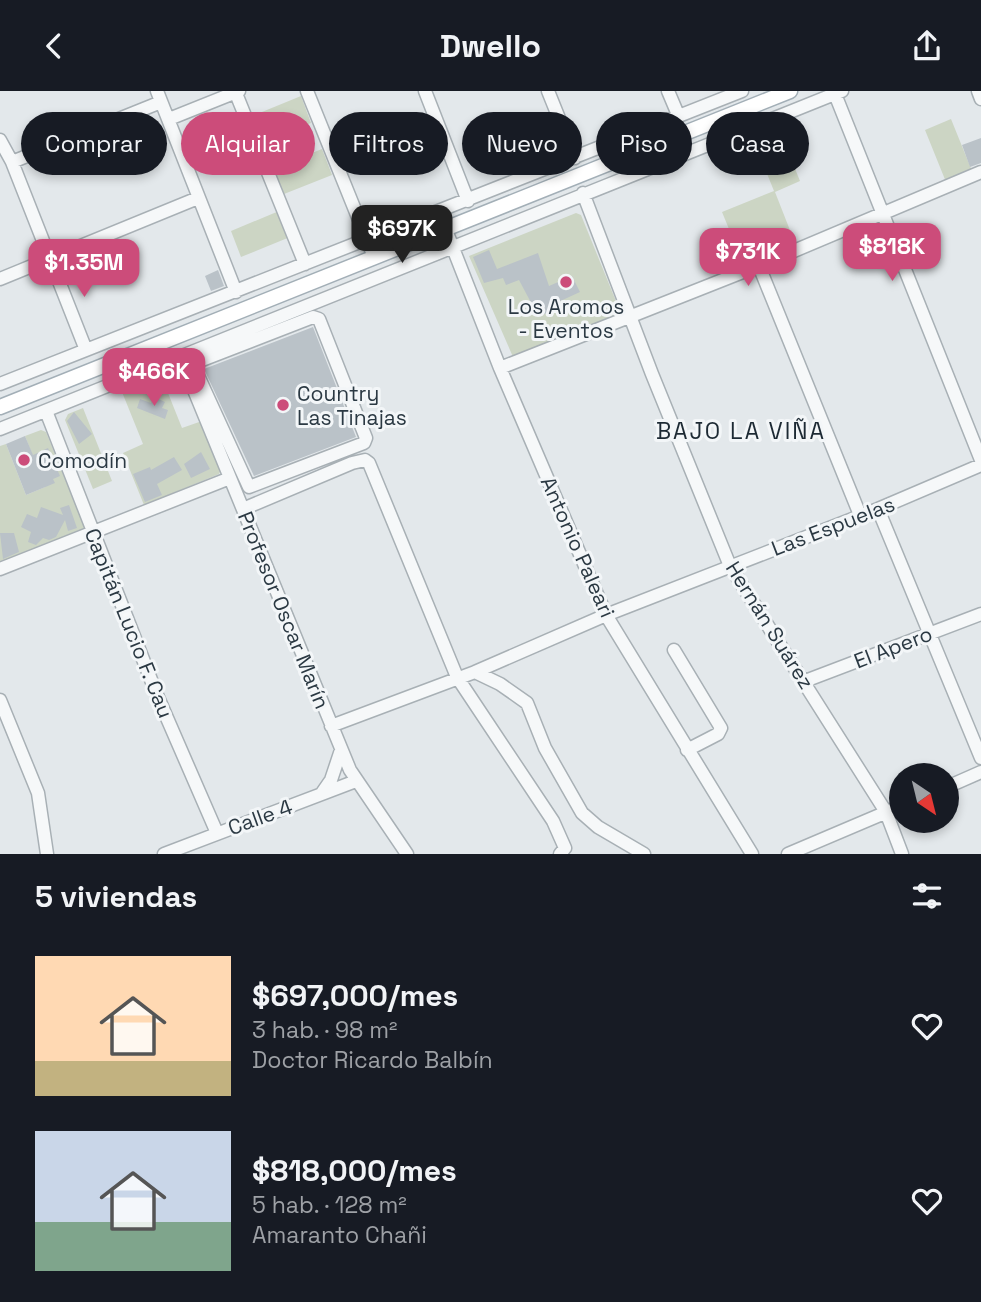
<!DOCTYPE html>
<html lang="es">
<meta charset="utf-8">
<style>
body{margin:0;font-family:"Space Grotesk",sans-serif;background:#242831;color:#f1f3f6;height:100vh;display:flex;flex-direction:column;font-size:26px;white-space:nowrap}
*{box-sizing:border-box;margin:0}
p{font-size:23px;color:#9ea1a6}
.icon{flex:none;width:38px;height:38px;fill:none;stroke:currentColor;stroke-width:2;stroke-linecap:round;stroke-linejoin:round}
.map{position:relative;height:763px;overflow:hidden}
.panel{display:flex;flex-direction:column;background:#171b24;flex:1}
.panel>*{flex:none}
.guide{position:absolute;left:21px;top:21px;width:940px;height:63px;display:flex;gap:14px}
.needle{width:46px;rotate:145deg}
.buttons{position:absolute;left:889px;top:672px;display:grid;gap:14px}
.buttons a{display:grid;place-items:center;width:70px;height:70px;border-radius:50%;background:#171b24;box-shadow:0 4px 10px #0003;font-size:35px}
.price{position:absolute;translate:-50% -60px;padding:0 16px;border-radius:14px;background:#cc4c7a;color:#fff;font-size:23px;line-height:46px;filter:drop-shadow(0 2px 4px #0008)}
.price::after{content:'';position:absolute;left:50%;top:42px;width:21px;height:16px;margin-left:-10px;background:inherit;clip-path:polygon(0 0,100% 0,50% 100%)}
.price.active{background:#222;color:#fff}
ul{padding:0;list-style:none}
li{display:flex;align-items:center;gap:21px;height:175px;padding:0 35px}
li span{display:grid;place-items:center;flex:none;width:196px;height:140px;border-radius:0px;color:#555}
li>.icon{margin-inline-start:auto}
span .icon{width:84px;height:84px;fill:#fffc;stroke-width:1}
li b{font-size:30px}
h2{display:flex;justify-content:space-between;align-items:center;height:84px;padding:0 35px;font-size:30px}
.pill{padding:0 24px;border-radius:32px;background:#171b24;box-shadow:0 4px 10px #0003;font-size:24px;line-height:63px}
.pill.active{background:#cc4c7a;color:#fff}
header{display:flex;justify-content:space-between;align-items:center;height:91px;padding:0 35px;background:#171b24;font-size:32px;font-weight:800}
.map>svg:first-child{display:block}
.green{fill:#ccd5c4}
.building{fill:#bac2c8}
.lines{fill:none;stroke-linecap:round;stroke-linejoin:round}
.minor-casing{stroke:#a8b0b5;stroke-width:15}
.major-casing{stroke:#a3afb7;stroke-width:17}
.minor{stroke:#f6f8f9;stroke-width:12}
.major{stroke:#fff;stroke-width:14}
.poi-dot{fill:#cc4c7a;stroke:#f3f6f8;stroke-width:2.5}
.labels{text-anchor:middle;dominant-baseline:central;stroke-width:6;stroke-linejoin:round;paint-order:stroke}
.poi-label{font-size:21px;fill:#2b3943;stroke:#f3f6f8;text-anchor:start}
.street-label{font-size:21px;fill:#2b3943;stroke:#f3f6f8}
.neighbourhood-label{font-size:23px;letter-spacing:2px;fill:#1d2a34;stroke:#f3f6f8}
</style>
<header><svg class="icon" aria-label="back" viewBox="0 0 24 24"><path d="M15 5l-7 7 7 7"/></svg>Dwello<svg class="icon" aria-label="share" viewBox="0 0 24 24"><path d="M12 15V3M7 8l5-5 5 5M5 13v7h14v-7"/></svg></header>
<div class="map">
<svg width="981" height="763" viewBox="0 0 981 763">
<rect width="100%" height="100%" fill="#e3e8eb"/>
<path class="green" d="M301,5L311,32L263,51L252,25Z
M951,28L972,80L946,91L925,39Z
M779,38L800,90L775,101L795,152L743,172L722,121L774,100L753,48Z
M322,58L332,84L284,103L273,77Z
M279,120L290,146L241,166L231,140Z
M576,122L581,124L620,220L618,226L513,266L469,165Z
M162,287L182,337L202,330L221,378L219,383L144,414L123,362L143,353L122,301Z
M83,317L112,390L93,398L65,329L68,323Z
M41,339L46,341L85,437L82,442L0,475V355L6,353L26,404L45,396L25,345Z"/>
<path class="building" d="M981,47V72L970,76L962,54Z
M489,159L497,178L538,162L549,195L572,185L580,201L556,212L558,218L542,224L540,219L536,221L519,189L506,194L503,187L484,192L473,166Z
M218,179L224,195L211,200L205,185Z
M313,236L356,346L254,385L204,278Z
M154,306L165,311L162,317L168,319L165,328L137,317L140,308L151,312Z
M74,321L92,343L79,353L67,330Z
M25,345L33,364L48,357L60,385L53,388L55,392L26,404L6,353Z
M201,361L210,378L191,387L184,373Z
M174,366L182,379L157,393L162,404L145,411L133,383L150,376L151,379Z
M69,414L77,437L68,440L65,429L56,446L49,449L43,447L36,454L28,451L31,441L21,436L27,423L37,427L41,416L63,424L60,417Z
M0,442H14L19,461L3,468Z"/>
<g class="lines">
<defs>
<path id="minor" d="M157,0L236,201
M235,0L305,173
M307,0L374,166
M425,0L468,110
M548,0L575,67
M668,0L679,26
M978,0L981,8
M835,3L981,369
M169,28L239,0
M0,49L12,71L86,259
M12,71L161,11
M583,102L652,283L730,475L886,721L902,763
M442,129L500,277L606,524L752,763
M759,175L860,424
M0,188L198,107
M313,226L319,228L366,347L364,352L249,396L195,278L197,271Z
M180,265L350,679L407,763
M500,277L763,173L981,81
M0,293L742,0
M46,320L157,604L217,742
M0,338L842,0
M243,418L352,372L365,369L369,372L457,586L553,730L565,757L560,763
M878,418L981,667
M0,478L230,387
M674,559L721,637L718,643L687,659
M475,581L500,593L527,612L545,657L582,722L598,736L644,763
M805,590L981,523
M0,609L38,702L47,763
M331,635L475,581L606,524L878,418L981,374
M947,696L981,681
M322,702L331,689L341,659
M164,763L356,690
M788,763L901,715"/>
<path id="major" d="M0,316L790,0"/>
</defs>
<use href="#minor" class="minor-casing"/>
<use href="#major" class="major-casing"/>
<use href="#minor" class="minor"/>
<use href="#major" class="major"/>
</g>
<g class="poi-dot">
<circle cx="566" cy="191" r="7"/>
<circle cx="283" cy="314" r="7"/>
<circle cx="24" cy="369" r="7"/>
</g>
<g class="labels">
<g class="poi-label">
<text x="566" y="215" text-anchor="middle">Los Aromos<tspan x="566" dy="24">- Eventos</tspan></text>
<text x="297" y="302">Country<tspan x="297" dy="24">Las Tinajas</tspan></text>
<text x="38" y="369">Comodín</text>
</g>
<g class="street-label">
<text transform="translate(833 435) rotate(-21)">Las Espuelas</text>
<text transform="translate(578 456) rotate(66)">Antonio Paleari</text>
<text transform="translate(284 519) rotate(68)">Profesor Oscar Marín</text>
<text transform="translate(129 532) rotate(68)">Capitán Lucio F. Cau</text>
<text transform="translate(770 534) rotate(58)">Hernán Suárez</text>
<text transform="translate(893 556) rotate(-21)">El Apero</text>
<text transform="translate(260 726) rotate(-20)">Calle 4</text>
</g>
<g class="neighbourhood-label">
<text x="741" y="340">BAJO LA VIÑA</text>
</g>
</g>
</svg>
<div class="buttons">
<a><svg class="needle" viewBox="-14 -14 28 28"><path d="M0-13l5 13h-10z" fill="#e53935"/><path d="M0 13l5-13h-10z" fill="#9ea1a6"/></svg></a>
</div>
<b class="price active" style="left:402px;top:174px">$697K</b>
<b class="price" style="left:892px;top:192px">$818K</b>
<b class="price" style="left:748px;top:197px">$731K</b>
<b class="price" style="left:84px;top:208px">$1.35M</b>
<b class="price" style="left:154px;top:317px">$466K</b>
<div class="guide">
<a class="pill">Comprar</a>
<a class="pill active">Alquilar</a>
<a class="pill">Filtros</a>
<a class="pill">Nuevo</a>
<a class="pill">Piso</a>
<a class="pill">Casa</a>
</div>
</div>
<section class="panel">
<h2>5 viviendas<svg class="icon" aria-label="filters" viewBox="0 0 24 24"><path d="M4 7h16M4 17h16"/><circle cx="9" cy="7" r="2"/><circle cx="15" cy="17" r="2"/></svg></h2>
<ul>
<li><span style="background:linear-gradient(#ffd9b3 75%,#c2b280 0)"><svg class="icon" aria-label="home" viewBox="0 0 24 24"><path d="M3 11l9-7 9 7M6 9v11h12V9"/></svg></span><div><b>$697,000/mes</b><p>3 hab. · 98 m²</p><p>Doctor Ricardo Balbín</p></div><svg class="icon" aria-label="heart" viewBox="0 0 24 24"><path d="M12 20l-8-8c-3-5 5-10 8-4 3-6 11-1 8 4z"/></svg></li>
<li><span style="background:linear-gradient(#c9d6e8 65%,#7fa58c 0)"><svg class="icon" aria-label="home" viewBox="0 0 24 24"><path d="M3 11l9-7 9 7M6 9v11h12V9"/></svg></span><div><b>$818,000/mes</b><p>5 hab. · 128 m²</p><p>Amaranto Chañi</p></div><svg class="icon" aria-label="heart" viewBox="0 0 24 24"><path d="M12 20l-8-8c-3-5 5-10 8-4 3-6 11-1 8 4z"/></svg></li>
</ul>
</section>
